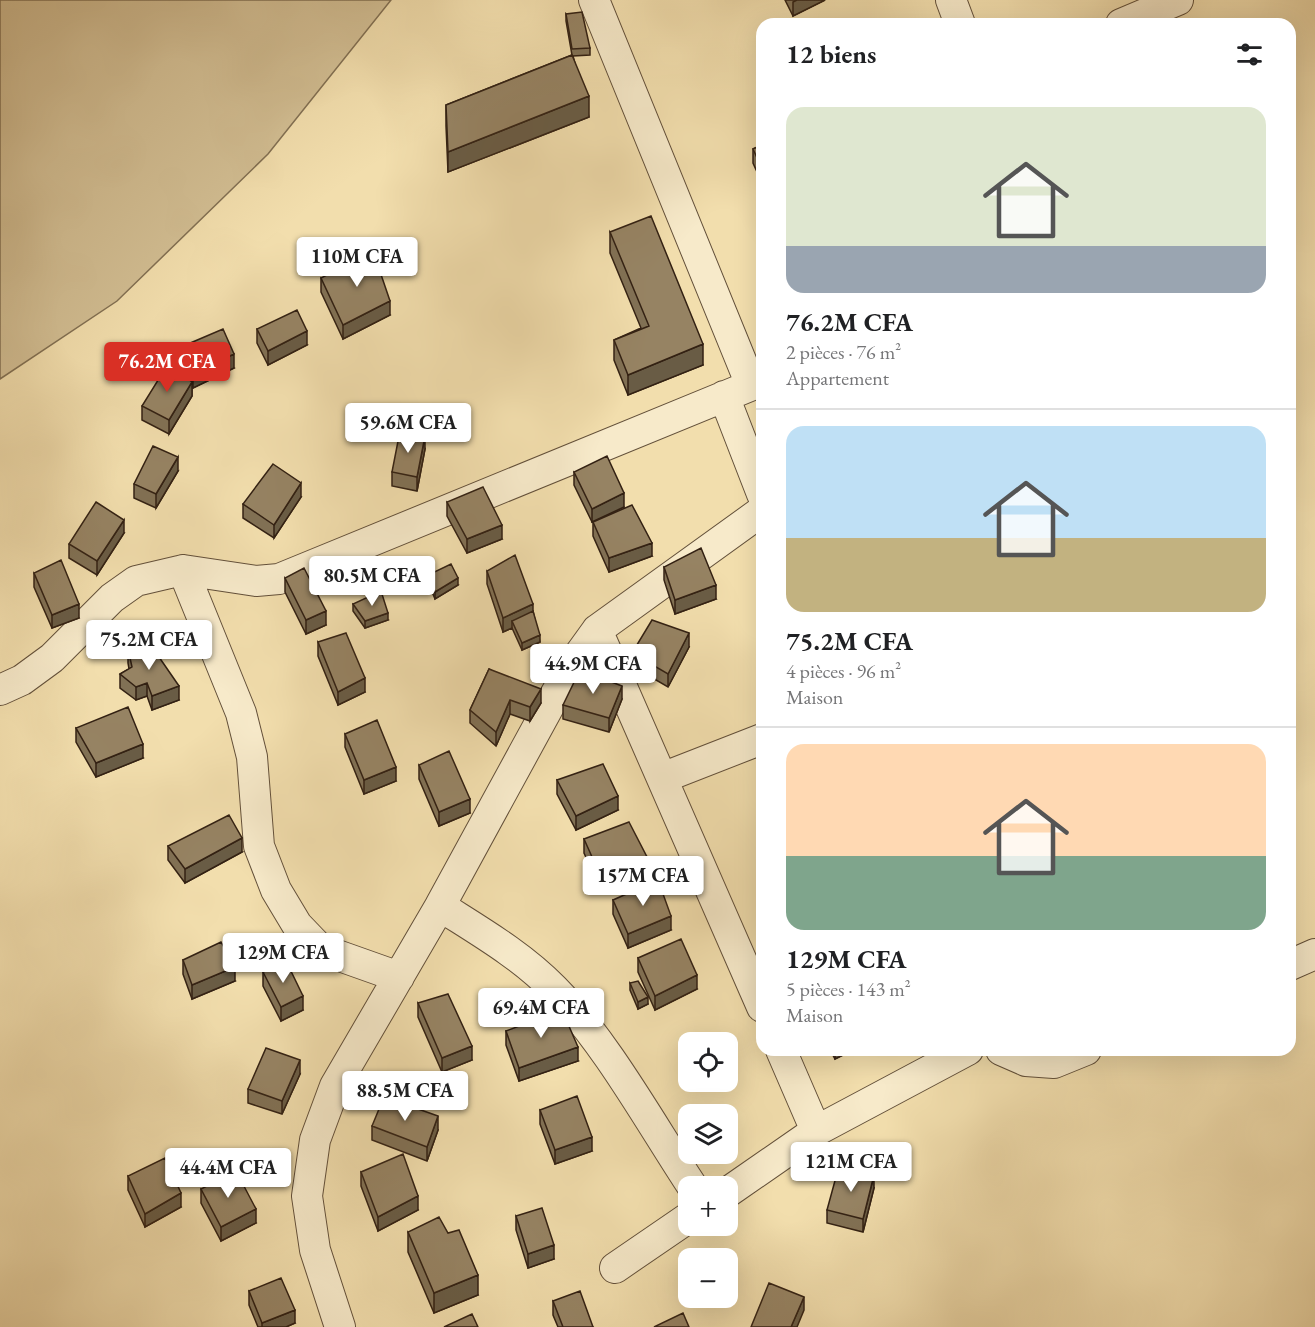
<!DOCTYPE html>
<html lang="fr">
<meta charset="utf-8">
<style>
body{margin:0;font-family:"EB Garamond",serif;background:#f2f2f2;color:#202124;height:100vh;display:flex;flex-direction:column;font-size:22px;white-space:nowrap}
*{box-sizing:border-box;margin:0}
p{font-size:20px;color:#757577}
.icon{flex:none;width:33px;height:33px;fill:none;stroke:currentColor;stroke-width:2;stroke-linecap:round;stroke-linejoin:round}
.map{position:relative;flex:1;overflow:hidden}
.panel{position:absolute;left:756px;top:18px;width:540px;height:1038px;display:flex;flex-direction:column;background:#fff;border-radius:18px;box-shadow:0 6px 24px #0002}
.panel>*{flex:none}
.fabs{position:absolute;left:678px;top:1032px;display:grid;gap:12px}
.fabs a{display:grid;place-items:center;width:60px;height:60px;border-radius:12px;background:#fff;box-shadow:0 6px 24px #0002;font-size:30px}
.price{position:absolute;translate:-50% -51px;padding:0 14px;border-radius:6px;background:#fff;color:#222;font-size:20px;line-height:39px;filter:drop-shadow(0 2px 3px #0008)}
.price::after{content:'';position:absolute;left:50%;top:36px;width:18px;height:14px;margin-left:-9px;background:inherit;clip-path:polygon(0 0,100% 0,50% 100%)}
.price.on{background:#d93025;color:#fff}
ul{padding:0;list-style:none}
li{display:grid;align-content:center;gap:12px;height:318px;padding:0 30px}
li+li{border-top:2px solid #e0e0e0}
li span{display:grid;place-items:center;height:186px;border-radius:18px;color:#555}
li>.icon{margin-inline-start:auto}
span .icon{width:108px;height:108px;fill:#fffc;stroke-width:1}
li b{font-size:26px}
h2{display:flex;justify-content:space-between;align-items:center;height:72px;padding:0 30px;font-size:26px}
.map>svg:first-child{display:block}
.green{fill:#d2be93;stroke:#827053;stroke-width:1.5}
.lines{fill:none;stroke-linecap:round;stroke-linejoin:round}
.minor-casing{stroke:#63503a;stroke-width:32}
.minor{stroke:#f7eaca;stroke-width:30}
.wall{fill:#817155;stroke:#332113;stroke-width:1.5}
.shaded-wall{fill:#695c45;stroke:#332113;stroke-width:1.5}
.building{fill:#968363;stroke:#332113;stroke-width:1.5}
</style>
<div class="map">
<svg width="1315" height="1327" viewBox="0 0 1315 1327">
<rect width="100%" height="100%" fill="#f2dead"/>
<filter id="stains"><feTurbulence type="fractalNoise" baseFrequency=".00333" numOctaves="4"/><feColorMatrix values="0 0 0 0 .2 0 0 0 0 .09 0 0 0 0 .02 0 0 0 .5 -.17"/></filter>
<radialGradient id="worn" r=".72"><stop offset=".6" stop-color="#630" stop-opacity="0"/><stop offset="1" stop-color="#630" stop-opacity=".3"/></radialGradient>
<path class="green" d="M0,0H391L268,154L117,301L0,379Z"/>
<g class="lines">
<defs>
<path id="minor" d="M594,0L751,385
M951,0L960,24
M1121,24L1178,0
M724,396L762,494
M183,570L241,713L252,757L259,846L276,890L297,925L320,949L399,977
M597,630L762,1007
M0,690L22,680L52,658L112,598L136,581L183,570L256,581L279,579L762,381
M662,778L762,739
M440,906C479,931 521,955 554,989C606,1042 651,1124 692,1186
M1290,965L1315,954
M781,1050L816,1131
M1001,1050L1026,1061L1054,1063L1086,1050
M728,1192L816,1131L968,1050
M615,1268L688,1218
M340,1327L315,1250L307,1196L315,1140L335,1086L440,906L571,666L597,630L762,511"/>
</defs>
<use href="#minor" class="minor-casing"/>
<use href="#minor" class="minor"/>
</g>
<path class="wall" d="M785,0H825L793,16Z
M566,14L590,48V55L573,56L589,117L448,172L446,126V105L572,55L566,21Z
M762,145V183L753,163V149Z
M610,232L703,365L628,395L614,360V340L641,328L610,253Z
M321,278L390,315L343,339L321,292Z
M257,329L307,345L268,365L257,343Z
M181,347L234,368L193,388L192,386V396L169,434L142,420V406L189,380L181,361Z
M425,449L417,491L392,486V472Z
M178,471L156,508L134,498V484Z
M574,472L624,507L592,522L574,485Z
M301,497L274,538L243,518V504Z
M447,502L502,539L467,553L447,516Z
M593,522L652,556L609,572L593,536Z
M124,533L97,575L69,558V544Z
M664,567L716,599L675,614L664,580Z
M487,571L533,611L540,642L522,650L512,628L503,632L487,584Z
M34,573L79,618L52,628L34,587Z
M428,575L458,585L435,599L428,582Z
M285,578L326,625L306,634L285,592Z
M353,604L388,620L365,628L353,611Z
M318,642L365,692L338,705L318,656Z
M689,647L668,687L632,666V653Z
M128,649L179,700L152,710L147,696L136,700L120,688V674L129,669L128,663Z
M489,669L541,703L530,721L510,714L496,746L470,723V710Z
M622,699L609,732L563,719V705Z
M76,728L143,758L96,777L76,742Z
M345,734L396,781L364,794L345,747Z
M419,765L470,813L439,826L419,779Z
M557,780L618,810L576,830L557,794Z
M584,839L647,871L601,890L584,853Z
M168,846L242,852L185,883L168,860Z
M613,900L671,930L628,948L613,914Z
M638,958L697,989L655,1010L638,972Z
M183,960L235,981L192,999L183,974Z
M263,972L303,1010L281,1021L263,986Z
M630,983L648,1004L638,1009L630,990Z
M418,1003L472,1060L442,1072L418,1017Z
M506,1031L578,1061L519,1081L506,1045Z
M830,1050H853L835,1059Z
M300,1074L282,1114L248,1103V1089Z
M540,1110L592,1151L555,1164L540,1124Z
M372,1126L438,1130L427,1161L372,1140Z
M361,1172L418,1210L378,1231L361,1186Z
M128,1176L181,1207L145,1227L128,1190Z
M874,1188L863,1232L827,1223V1210Z
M201,1189L256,1223L221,1241L201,1203Z
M516,1216L554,1259L528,1268L516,1230Z
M408,1232L478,1295L434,1313L408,1252Z
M249,1291L295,1323L286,1327H258L249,1305Z
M553,1301L593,1327H558L553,1315Z"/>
<path class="shaded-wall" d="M797,0H825L793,16V2Z
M589,96V117L448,172V152Z
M390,301V315L343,339V325Z
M307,331V345L268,365V351Z
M703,344V365L628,395V375Z
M234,354V368L193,388V374Z
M192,382V396L169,434V420Z
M425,436V449L417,491V477Z
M178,457V471L156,508V494Z
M301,483V497L274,538V525Z
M624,493V507L592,522V509Z
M124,520V533L97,575V561Z
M502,525V539L467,553V539Z
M652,543V556L609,572V558Z
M458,578V585L435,599V592Z
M716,585V599L675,614V600Z
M79,604V618L52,628V615Z
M533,604V618L512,621V628L503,632V618Z
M326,611V625L306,634V620Z
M388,613V620L365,628V621Z
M689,633V647L668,687V674Z
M540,635V642L522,650V643Z
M365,678V692L338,705V692Z
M147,683V696L136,700V687Z
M179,686V700L152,710V696Z
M622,686V699L609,732V718Z
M541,689V703L530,721V707Z
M510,700V714L496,746V732Z
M143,744V758L96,777V763Z
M396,767V781L364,794V780Z
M618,796V810L576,830V816Z
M470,799V813L439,826V812Z
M242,838V852L185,883V869Z
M647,857V871L601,890V877Z
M671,916V930L628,948V934Z
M235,967V981L192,999V985Z
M697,975V989L655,1010V996Z
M303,996V1010L281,1021V1007Z
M648,997V1004L638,1009V1002Z
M472,1046V1060L442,1072V1058Z
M578,1047V1061L519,1081V1068Z
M839,1050H853L835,1059V1052Z
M300,1060V1074L282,1114V1101Z
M438,1116V1130L427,1161V1147Z
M592,1137V1151L555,1164V1150Z
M874,1175V1188L863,1232V1219Z
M181,1193V1207L145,1227V1214Z
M418,1196V1210L378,1231V1217Z
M256,1209V1223L221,1241V1227Z
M554,1245V1259L528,1268V1254Z
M478,1275V1295L434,1313V1293Z
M804,1297V1310L797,1327H791Z
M295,1310V1323L286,1327H262V1323Z"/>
<path class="building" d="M582,12L590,48L572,49L566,14Z
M871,21L873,24H865Z
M572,55L589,96L448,152L446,105Z
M762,145V169L753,149Z
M651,216L703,344L628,375L614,340L649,326L610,232Z
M373,251L390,301L343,325L321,278Z
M297,310L307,331L268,351L257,329Z
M223,329L234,354L193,374L181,347Z
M168,364L192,382L169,420L142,406Z
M400,431L425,436L417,477L392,472Z
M153,446L178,457L156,494L134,484Z
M607,456L624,493L592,509L574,472Z
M273,464L301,483L274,525L243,504Z
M483,487L502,525L467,539L447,502Z
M96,502L124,520L97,561L69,544Z
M632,505L652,543L609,558L593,522Z
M701,548L716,585L675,600L664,567Z
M515,555L533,604L503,618L487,571Z
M61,560L79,604L52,615L34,573Z
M451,564L458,578L435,592L428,575Z
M304,568L326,611L306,620L285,578Z
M381,591L388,613L365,621L353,604Z
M533,611L540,635L522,643L512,621Z
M652,620L689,633L668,674L632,653Z
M346,633L365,678L338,692L318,642Z
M150,644L179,686L152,696L147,683L136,687L120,674L132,667L128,649Z
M489,669L541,689L530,707L510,700L496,732L470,710Z
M580,670L622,686L609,718L563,705Z
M128,707L143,744L96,763L76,728Z
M377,720L396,767L364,780L345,734Z
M449,751L470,799L439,812L419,765Z
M603,764L618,796L576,816L557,780Z
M229,815L242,838L185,869L168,846Z
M629,822L647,857L601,877L584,839Z
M658,880L671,916L628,934L613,900Z
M681,939L697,975L655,996L638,958Z
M221,942L235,967L192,985L183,960Z
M287,963L303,996L281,1007L263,972Z
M638,981L648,997L638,1002L630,983Z
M448,994L472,1046L442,1058L418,1003Z
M562,1010L578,1047L519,1068L506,1031Z
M266,1048L300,1060L282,1101L248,1089Z
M577,1096L592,1137L555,1150L540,1110Z
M384,1097L438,1116L427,1147L372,1126Z
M403,1154L418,1196L378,1217L361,1172Z
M165,1158L181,1193L145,1214L128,1176Z
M839,1166L874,1175L863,1219L827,1210Z
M236,1171L256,1209L221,1227L201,1189Z
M542,1208L554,1245L528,1254L516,1216Z
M439,1217L448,1233L459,1230L478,1275L434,1293L408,1232Z
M281,1278L295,1310L262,1323L249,1291Z
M769,1283L804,1297L791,1327H751Z
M580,1291L593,1327H563L553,1301Z
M683,1313L689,1327H654Z
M472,1314L478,1327H444Z"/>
<rect width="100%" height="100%" filter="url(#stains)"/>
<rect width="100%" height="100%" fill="url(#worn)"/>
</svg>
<div class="fabs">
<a><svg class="icon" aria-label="locate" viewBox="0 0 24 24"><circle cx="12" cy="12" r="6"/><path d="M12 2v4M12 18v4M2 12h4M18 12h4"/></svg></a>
<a><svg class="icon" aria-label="layers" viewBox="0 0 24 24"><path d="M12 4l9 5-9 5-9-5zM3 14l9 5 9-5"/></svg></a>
<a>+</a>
<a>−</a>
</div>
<b class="price" style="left:357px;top:288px">110M CFA</b>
<b class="price on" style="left:167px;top:393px">76.2M CFA</b>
<b class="price" style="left:408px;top:454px">59.6M CFA</b>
<b class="price" style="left:372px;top:607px">80.5M CFA</b>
<b class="price" style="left:149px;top:671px">75.2M CFA</b>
<b class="price" style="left:593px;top:695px">44.9M CFA</b>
<b class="price" style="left:643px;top:907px">157M CFA</b>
<b class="price" style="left:283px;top:984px">129M CFA</b>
<b class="price" style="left:541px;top:1039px">69.4M CFA</b>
<b class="price" style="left:405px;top:1122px">88.5M CFA</b>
<b class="price" style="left:851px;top:1193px">121M CFA</b>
<b class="price" style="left:228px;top:1199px">44.4M CFA</b>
<section class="panel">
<h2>12 biens<svg class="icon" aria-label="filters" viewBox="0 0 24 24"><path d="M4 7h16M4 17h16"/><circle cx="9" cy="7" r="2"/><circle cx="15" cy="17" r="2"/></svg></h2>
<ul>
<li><span style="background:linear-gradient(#dfe7d0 75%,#9aa5b1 0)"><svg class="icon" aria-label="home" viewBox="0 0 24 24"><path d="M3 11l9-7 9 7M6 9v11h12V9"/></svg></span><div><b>76.2M CFA</b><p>2 pièces · 76 m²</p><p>Appartement</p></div></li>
<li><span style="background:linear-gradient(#bfe0f5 60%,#c2b280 0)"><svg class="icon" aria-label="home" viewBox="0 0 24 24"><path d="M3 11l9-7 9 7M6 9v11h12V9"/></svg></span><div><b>75.2M CFA</b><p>4 pièces · 96 m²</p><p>Maison</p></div></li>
<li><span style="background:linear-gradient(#ffd9b3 60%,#7fa58c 0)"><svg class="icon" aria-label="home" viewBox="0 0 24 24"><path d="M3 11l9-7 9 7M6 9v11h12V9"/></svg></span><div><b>129M CFA</b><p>5 pièces · 143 m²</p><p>Maison</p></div></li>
</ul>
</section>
</div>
